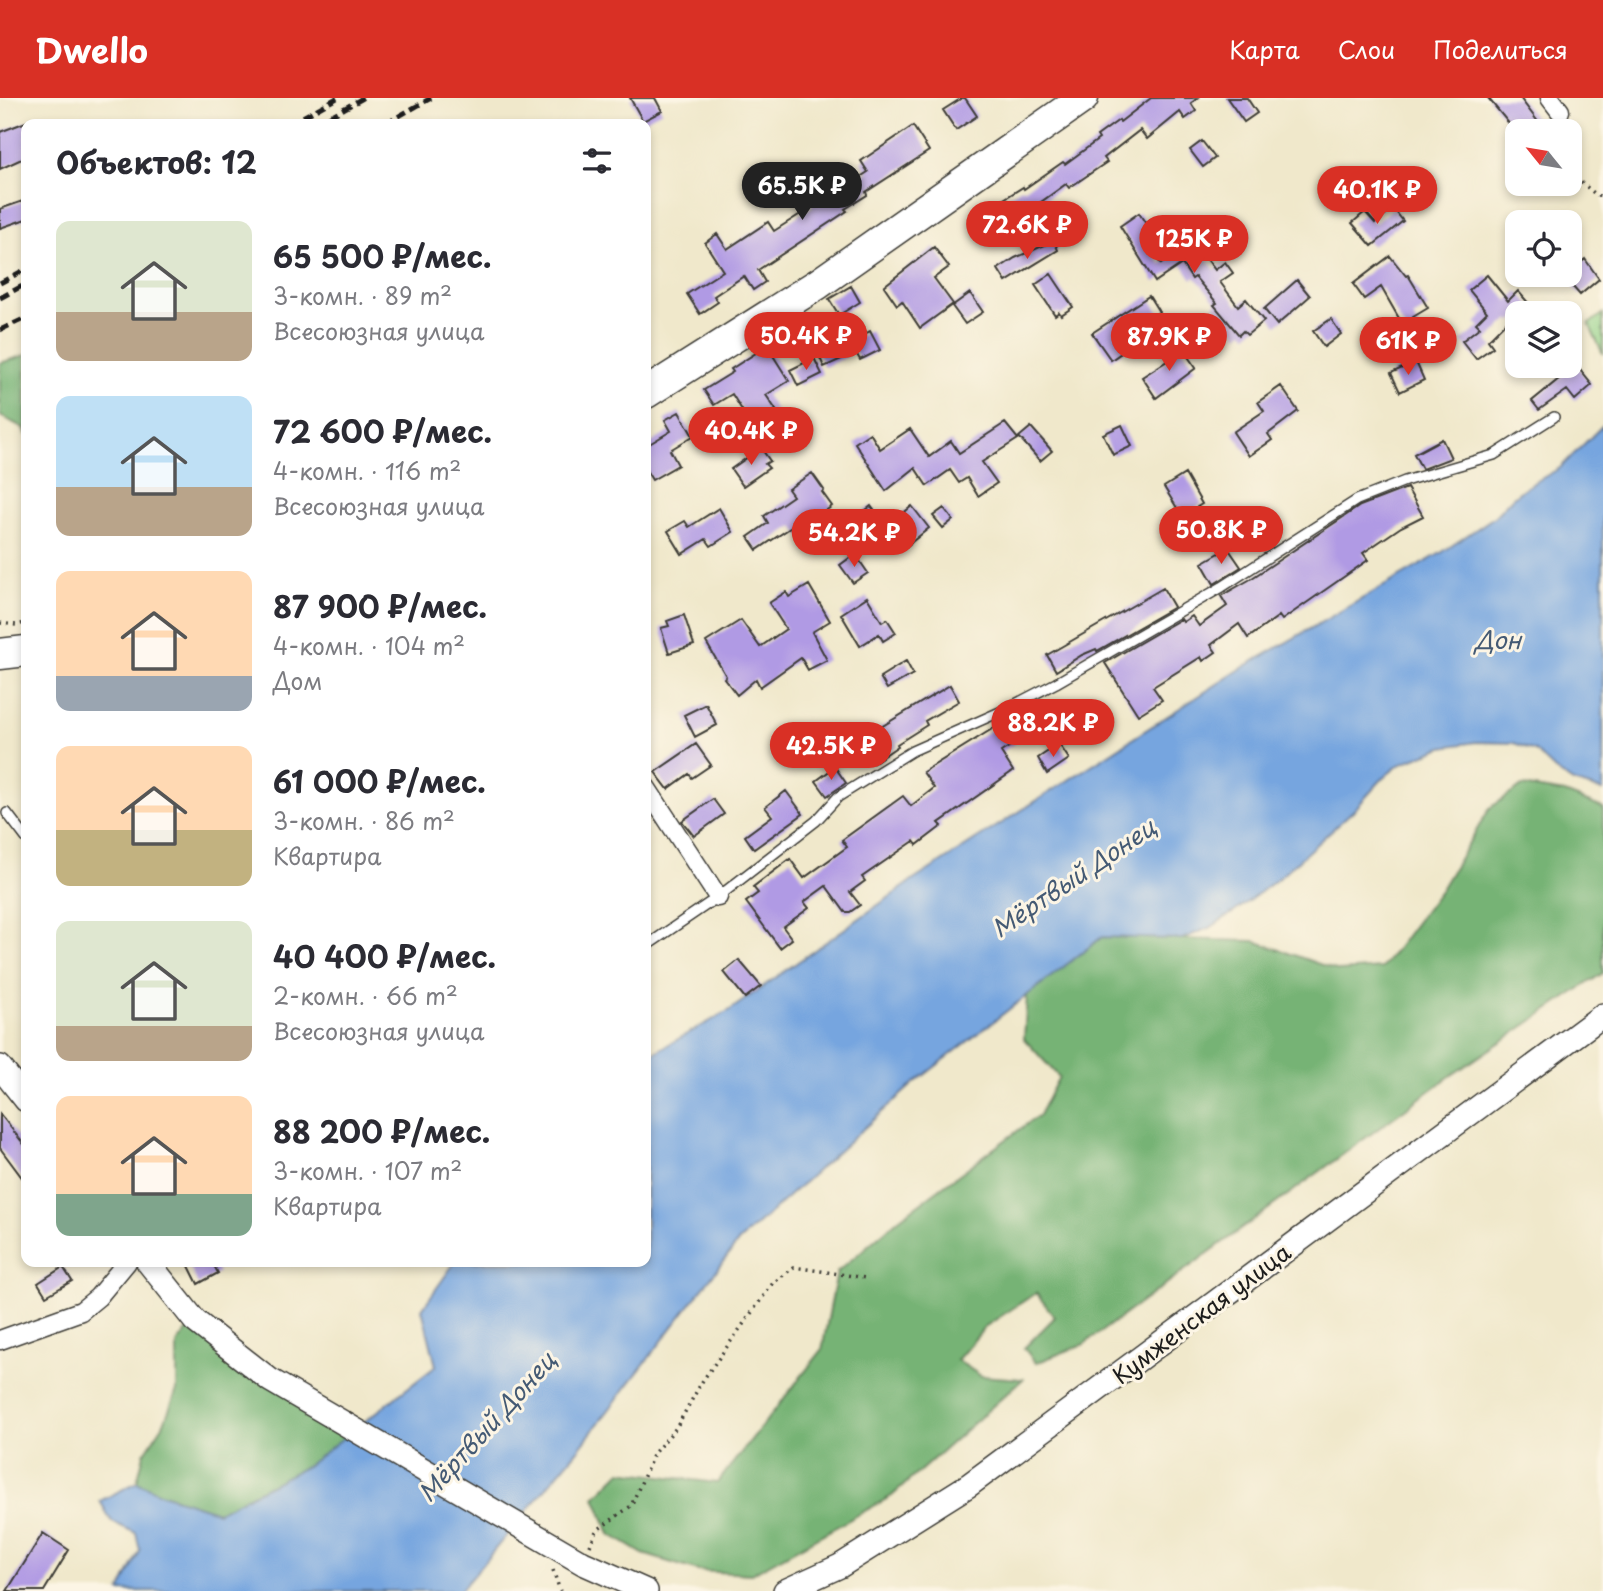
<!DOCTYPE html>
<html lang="ru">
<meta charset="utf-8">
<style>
body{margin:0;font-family:"Playpen Sans",sans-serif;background:#f2f2f3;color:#2b2b33;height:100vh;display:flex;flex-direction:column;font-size:26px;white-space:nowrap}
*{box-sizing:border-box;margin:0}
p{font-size:23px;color:#7c7c81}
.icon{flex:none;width:38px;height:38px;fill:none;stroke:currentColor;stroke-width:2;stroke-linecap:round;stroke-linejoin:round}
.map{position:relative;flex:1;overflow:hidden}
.panel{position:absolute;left:21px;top:21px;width:630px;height:1148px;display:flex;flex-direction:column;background:#fff;border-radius:14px;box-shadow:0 4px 10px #0003}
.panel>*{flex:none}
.needle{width:46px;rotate:300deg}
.controls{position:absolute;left:1505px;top:21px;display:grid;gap:14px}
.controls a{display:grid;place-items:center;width:77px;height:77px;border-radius:14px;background:#fff;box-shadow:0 4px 10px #0003;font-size:35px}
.price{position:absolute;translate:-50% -60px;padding:0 16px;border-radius:24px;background:#d93025;color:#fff;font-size:23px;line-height:46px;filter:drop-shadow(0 2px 4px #0008)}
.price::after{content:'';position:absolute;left:50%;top:42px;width:21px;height:16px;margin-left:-10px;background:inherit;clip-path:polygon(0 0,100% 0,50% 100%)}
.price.active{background:#222;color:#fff}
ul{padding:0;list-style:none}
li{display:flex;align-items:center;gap:21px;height:175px;padding:0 35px}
li span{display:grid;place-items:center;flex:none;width:196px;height:140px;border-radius:14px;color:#555}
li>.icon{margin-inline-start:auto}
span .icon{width:84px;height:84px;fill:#fffc;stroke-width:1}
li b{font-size:30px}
h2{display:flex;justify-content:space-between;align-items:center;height:84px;padding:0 35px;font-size:30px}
header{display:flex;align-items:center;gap:42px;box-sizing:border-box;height:98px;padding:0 35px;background:#d93025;color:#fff}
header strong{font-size:33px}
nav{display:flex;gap:38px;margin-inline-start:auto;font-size:24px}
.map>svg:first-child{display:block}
.green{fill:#93d187;stroke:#587652;stroke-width:2}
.forest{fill:#76b374;stroke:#496848;stroke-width:2}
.water{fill:#76a5df;stroke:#49607e;stroke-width:2}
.building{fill:#b09ae4}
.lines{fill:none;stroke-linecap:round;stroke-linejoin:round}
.service-casing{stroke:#3c3b36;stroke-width:12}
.minor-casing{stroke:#3c3b36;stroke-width:21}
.tertiary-casing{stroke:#3c3b36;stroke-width:26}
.trunk-casing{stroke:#3c3b36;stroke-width:33}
.path{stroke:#3c3b36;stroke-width:3.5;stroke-dasharray:2 5;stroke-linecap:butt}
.service{stroke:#fff;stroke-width:9}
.minor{stroke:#fff;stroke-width:18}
.tertiary{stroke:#fff;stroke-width:23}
.trunk{stroke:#fff;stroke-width:30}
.rail{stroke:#1c1c1c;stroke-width:5;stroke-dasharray:10 5;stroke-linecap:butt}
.labels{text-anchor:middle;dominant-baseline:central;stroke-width:6;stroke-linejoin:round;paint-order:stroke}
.street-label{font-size:23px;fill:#1c1c1c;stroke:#fcf5e5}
.water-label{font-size:24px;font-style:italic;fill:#445a74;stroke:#fcf5e5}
</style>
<header>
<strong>Dwello</strong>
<nav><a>Карта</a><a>Слои</a><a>Поделиться</a></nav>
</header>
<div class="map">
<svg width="1603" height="1493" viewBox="0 0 1603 1493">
<rect width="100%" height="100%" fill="#fcf5e5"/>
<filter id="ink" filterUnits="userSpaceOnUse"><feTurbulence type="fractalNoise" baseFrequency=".0143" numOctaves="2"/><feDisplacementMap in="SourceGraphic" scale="14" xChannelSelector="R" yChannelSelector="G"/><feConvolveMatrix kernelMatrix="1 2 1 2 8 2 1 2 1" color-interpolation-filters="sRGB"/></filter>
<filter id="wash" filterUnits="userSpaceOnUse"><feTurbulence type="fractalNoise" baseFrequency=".00686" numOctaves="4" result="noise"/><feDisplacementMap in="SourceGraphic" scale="28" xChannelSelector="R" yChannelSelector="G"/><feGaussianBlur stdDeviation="1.57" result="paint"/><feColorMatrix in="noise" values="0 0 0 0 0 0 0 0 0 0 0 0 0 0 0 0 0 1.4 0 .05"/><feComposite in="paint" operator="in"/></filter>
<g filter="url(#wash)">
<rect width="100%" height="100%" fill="#f0e8cb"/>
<path class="green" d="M1603,216V256L1589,226Z"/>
<path class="forest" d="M26,257V337L22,329L0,318V265Z
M1522,688L1565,695L1603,710V875L1446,981L1084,1246L1036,1265L1024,1250L1055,1219L1036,1195L986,1228L957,1262L981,1278L1023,1281L892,1398L751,1476L698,1473L643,1456L610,1436L595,1399L621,1373L717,1385L822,1252L837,1174L900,1120L1039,1017L1059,979L1024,941L1027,897L1102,839L1255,843L1339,873L1382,870L1441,791L1490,710Z
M195,1223L355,1332L307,1368L218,1414L162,1396L137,1384L144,1356L163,1327L177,1292V1246Z"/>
<path class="water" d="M1603,327V693L1573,684L1555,672L1535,653L1514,645L1476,644L1443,649L1402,665L1384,679L1355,711L1280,779L1237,812L1211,829L1182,841L1102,839L913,986L739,1143L577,1353L460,1493H120L140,1453L136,1435L112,1424L100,1403L137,1384L162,1396L218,1414L307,1368L436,1268L422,1211L455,1164H646V959L730,912L912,783L1242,570L1441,455L1494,419L1512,400L1523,391L1560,370Z"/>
<g id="blocks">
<path class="building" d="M630,0H655L662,13L643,23Z
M962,0H965L977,18L956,32L943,12Z
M1151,0H1198L1191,5L1196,13L1185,21L1180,14L1147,41L1140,32L1104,60L1107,64L1069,90L1066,86L1034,109L1032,106L1009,122L1011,125L986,142L972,121L1023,89L1024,91L1063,64L1065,66L1099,41L1097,38L1119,22L1120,24Z
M1227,0H1247L1257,15L1244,24Z
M1488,0H1520L1545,33H1515Z
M26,24V59L0,71V34Z
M913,28L929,53L866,94L867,97L845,111L847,113L758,172L765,184L753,192L744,178L714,198L718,204L700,216L687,196L723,173L705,145L717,136L727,151L768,124L774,133L813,108L808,101L830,86L835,95L868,74L861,63Z
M1202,43L1215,60L1203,69L1190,52Z
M26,102V121L0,130V111Z
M1393,110L1403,123L1372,148L1352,125L1365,114L1375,125Z
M1139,115L1151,134L1142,139L1161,166L1193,142L1215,172L1225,164L1233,175L1220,184L1238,208L1246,201L1264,223L1247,237L1243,233L1239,237L1214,207L1217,205L1195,179L1192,181L1182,166L1155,184L1120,128Z
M1054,143L1058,152L1006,184L998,171L1015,160Z
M934,149L949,169L934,180L953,206L920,230L902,203L897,207L884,188Z
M1390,158L1406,178L1408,177L1428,210L1413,219L1430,248L1419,255L1381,189L1364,201L1353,186Z
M1585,161L1599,181L1580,197L1564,179L1570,177V174Z
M1051,176L1073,209L1061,217L1059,214L1055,217L1035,187Z
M1487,177L1508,203L1518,193L1530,207L1521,215H1517V219L1511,224L1509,221L1488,242L1493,249L1476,261L1462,243L1480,229L1476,225L1487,214L1469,192Z
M1297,182L1310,198L1277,227L1264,211Z
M851,188L860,204L839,217L829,201Z
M970,195L983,214L965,226L952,208Z
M1149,198L1159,214L1126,235L1134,246L1111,262L1092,235Z
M827,219L848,258L824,269L817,253L820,252L808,230Z
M1331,221L1341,236L1324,249L1313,233Z
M870,233L880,252L860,262L850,244Z
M767,248L789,283L766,297L776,312L768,317L784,340L767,352L732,296L714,307L704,292L733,274L731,271Z
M1181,249L1196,270L1156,300L1142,279L1170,261L1167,258Z
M814,260L822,276L798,288L790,272Z
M1416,264L1424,282L1400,294L1391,275Z
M1576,267L1592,287L1575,302L1567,292L1539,312L1532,303Z
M1281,288L1298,313L1268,336L1272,342L1249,358L1233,334L1264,313L1258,304Z
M679,314L693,338L670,352L678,367L652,382L646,372V348L671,333L665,322Z
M1005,325L1018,341L982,364L997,385L978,398L967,380L959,385L950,372L927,388L915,370L886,393L855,345L870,335L880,351L910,331L929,359L951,343L959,355Z
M1122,327L1132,348L1113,357L1103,336Z
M1031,329L1052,353L1040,363L1019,339Z
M1442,341L1451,360L1422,371L1414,356Z
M761,350L770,363L765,366L769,370L743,388L731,371Z
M812,375L824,392L822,394L832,408L811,424L822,438L809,448L793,428L757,452L748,439L768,425L764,418L793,398L788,391Z
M1185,376L1202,406L1182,418L1164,389Z
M1407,390L1423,418L1401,429L1363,455L1368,462L1282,522L1279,518L1248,540L1239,526L1211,547L1216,554L1203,563L1201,559L1153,589L1162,602L1138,617L1105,565L1181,521L1183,524L1192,518L1199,528L1227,508L1221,498L1249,482L1360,408Z
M871,408L892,436L876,449L855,421Z
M912,408L929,430L908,447L891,425Z
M719,410L733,434L711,448L706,441L682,456L668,433L685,423L689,429Z
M944,410L953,422L943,430L933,418Z
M1228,450L1241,469L1214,486L1202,465Z
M855,456L868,475L853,485L840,467Z
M809,487L830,523L812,534L827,562L808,572L801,560L760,589L756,581L737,597L724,580L726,578L706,544L741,522L760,549L786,531L769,505L786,494L789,499Z
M1163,490L1174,509L1097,553L1096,551L1082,557L1056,573L1047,557Z
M867,499L882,524L887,521L896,535L883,543L879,536L860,548L841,516Z
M684,517L694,547L669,555L661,530L669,528L667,523Z
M906,563L913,576L887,591L880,579Z
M950,587L959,603L925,623L927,627L897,646L898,648L873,665L858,643Z
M706,606L717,627L695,639L684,617Z
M1021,613L1034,633L1001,654L1013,673L939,725L942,728L917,747L914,743L862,779L865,783L850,794L860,807L850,814H845L826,788L804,804L809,810L783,829L792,841L780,850L746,804L758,795L753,789L790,761L804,780L847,749L842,742L903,698L911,708L934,690L923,674Z
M696,646L711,667L692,680L689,676L668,691L655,674Z
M1059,646L1069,661L1047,676L1038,660Z
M835,669L846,685L827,698L816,683Z
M786,693L803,716L754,751L745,738L772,718L765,709Z
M713,701L724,716L694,738L682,723Z
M739,862L761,888L745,900L724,874Z
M0,1016L26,1049V1085L0,1050Z
M187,1164H212L218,1175L198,1186Z
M63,1169L72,1183L46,1198L38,1185Z
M43,1435L69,1452L44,1493H7Z"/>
</g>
</g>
<g filter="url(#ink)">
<use href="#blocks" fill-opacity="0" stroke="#3c3b36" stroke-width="2"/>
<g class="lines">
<defs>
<path id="service" d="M7,715L26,740
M646,848L718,799L816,723L838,699L912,653L1002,613L1056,585L1222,489L1357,402L1405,383L1494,357L1554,319"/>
<path id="minor" d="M1550,0L1560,13
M646,689L718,799
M0,1242L81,1213L98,1199L127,1164"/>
<path id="tertiary" d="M0,969L26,1002
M148,1164L195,1223L270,1282L583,1465L646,1493
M785,1493L840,1468L969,1387L1603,917"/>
<path id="trunk" d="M646,295L818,186L1083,0
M0,556L26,553"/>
</defs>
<use href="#service" class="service-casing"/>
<use href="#minor" class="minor-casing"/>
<use href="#tertiary" class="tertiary-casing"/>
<use href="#trunk" class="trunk-casing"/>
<path class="path" d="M1570,76L1603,102
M0,525L16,527L26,525
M590,1448L596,1433L631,1408L654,1355L676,1330L703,1282L773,1185L794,1169L866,1180
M553,1472L560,1493"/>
<use href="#service" class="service"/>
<use href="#minor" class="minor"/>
<use href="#tertiary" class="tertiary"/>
<use href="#trunk" class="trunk"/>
<path class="rail" d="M290,26L337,0
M316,26L363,0
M385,26L431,0
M0,185L26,171
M0,200L26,186
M0,232L26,220"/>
</g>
</g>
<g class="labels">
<g class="street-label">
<text transform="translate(1201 1215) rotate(-37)">Кумженская улица</text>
</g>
<g class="water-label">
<text x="1498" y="541">Дон</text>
<text transform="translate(1073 779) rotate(-34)">Мёртвый Донец</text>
<text transform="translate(486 1328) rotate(-48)">Мёртвый Донец</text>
</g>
</g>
</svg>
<div class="controls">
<a><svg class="needle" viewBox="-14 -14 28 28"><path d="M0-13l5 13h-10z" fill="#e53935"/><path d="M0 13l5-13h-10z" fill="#7c7c81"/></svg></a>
<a><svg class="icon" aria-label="locate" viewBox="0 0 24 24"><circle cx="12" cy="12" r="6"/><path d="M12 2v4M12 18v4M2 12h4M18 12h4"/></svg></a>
<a><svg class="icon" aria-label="layers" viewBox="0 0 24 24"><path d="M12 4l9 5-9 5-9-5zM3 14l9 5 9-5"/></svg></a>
</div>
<b class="price active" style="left:802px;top:124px">65.5K ₽</b>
<b class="price" style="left:1377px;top:128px">40.1K ₽</b>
<b class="price" style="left:1027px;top:163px">72.6K ₽</b>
<b class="price" style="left:1194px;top:177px">125K ₽</b>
<b class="price" style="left:806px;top:274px">50.4K ₽</b>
<b class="price" style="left:1169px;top:275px">87.9K ₽</b>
<b class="price" style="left:1408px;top:279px">61K ₽</b>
<b class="price" style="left:751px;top:369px">40.4K ₽</b>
<b class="price" style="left:1221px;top:468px">50.8K ₽</b>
<b class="price" style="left:854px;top:471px">54.2K ₽</b>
<b class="price" style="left:1053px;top:661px">88.2K ₽</b>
<b class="price" style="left:831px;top:684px">42.5K ₽</b>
<section class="panel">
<h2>Объектов: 12<svg class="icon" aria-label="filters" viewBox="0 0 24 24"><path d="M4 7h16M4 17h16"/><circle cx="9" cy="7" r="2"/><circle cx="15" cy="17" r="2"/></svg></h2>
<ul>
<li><span style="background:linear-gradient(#dfe7d0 65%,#b9a48a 0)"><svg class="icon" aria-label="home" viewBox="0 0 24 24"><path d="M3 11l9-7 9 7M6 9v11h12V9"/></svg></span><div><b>65 500 ₽/мес.</b><p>3-комн. · 89 m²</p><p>Всесоюзная улица</p></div></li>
<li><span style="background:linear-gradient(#bfe0f5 65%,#b9a48a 0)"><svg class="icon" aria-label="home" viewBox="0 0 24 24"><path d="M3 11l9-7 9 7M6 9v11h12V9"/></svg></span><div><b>72 600 ₽/мес.</b><p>4-комн. · 116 m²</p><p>Всесоюзная улица</p></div></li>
<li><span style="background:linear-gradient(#ffd9b3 75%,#9aa5b1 0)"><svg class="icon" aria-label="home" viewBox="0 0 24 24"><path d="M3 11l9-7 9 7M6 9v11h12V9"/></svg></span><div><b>87 900 ₽/мес.</b><p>4-комн. · 104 m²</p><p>Дом</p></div></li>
<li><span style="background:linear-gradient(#ffd9b3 60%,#c2b280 0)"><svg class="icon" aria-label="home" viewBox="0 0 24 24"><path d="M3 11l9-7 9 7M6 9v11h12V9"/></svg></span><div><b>61 000 ₽/мес.</b><p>3-комн. · 86 m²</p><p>Квартира</p></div></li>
<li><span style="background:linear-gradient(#dfe7d0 75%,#b9a48a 0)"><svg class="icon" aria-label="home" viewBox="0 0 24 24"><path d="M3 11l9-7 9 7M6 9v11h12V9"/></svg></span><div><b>40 400 ₽/мес.</b><p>2-комн. · 66 m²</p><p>Всесоюзная улица</p></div></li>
<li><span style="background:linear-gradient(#ffd9b3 70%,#7fa58c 0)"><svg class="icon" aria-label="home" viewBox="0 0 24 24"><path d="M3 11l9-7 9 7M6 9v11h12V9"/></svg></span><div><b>88 200 ₽/мес.</b><p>3-комн. · 107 m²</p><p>Квартира</p></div></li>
</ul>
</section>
</div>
